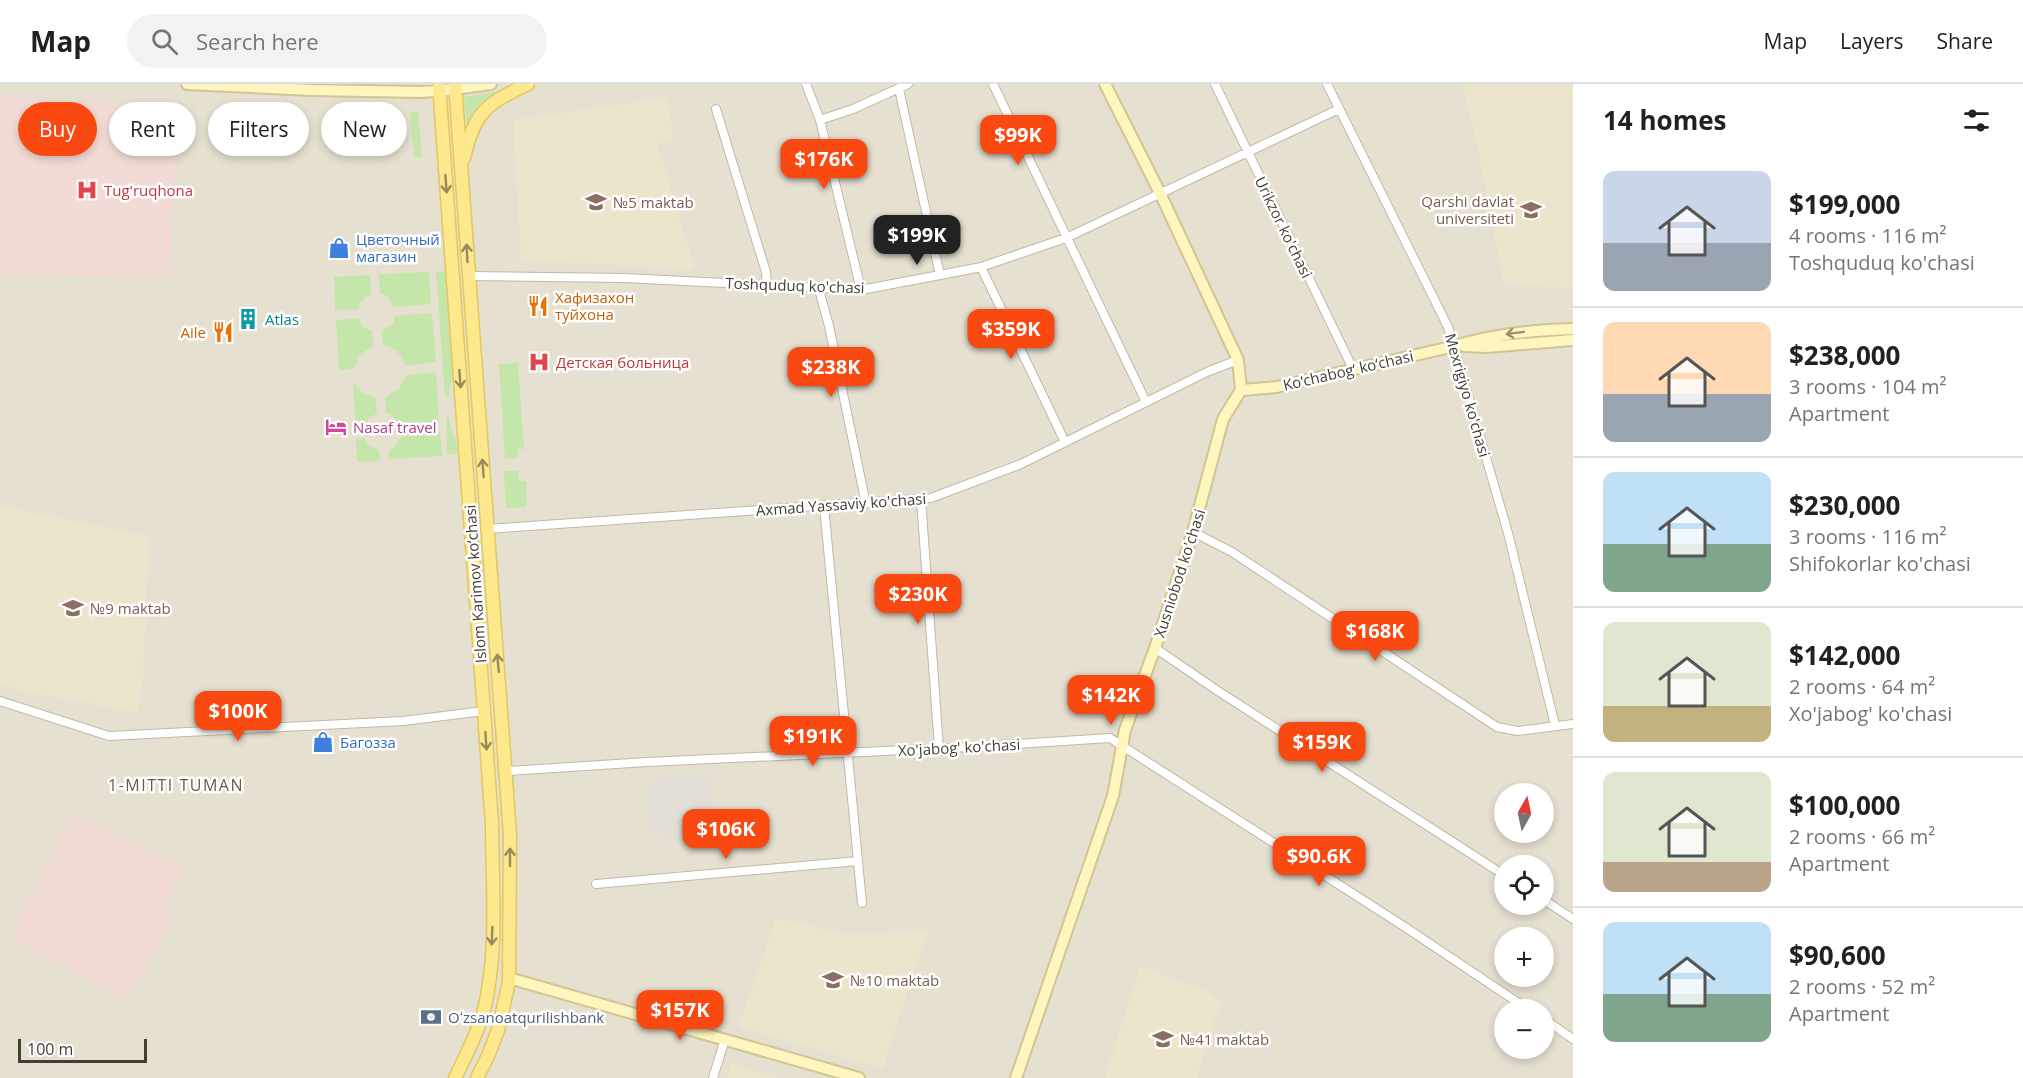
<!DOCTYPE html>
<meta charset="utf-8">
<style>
body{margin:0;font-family:"Open Sans",sans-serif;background:#f2f2f2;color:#202124;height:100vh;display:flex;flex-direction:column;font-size:22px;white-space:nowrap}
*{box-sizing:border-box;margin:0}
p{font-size:20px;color:#757577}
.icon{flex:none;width:33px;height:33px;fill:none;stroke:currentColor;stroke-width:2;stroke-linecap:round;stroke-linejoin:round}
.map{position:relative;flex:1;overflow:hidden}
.side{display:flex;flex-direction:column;background:#fff;width:450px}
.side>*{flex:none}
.guide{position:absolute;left:18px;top:18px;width:570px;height:54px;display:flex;gap:12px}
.needle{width:39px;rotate:9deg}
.buttons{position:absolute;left:1494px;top:699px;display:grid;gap:12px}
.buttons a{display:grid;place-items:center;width:60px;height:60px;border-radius:50%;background:#fff;box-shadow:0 3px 9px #0003;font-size:30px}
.scale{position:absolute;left:18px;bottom:15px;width:129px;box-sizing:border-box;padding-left:6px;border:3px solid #423e33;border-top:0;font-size:16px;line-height:21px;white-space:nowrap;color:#423e33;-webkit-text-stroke:4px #fff;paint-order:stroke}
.price{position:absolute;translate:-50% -51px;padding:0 14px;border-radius:12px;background:#f94911;color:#fff;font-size:20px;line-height:39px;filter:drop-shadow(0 2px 3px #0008)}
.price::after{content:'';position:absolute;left:50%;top:36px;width:18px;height:14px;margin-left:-9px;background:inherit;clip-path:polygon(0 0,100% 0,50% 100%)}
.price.active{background:#222;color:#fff}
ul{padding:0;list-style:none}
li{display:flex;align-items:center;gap:18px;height:150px;padding:0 30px}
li+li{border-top:2px solid #e0e0e0}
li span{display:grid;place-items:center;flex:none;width:168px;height:120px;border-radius:12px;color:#555}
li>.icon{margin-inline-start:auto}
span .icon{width:72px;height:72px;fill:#fffc;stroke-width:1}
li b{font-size:26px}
h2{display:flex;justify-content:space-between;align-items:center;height:72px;padding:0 30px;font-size:26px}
.tag{padding:0 21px;border-radius:27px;background:#fff;box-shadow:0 3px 9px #0003;font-size:21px;line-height:54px}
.tag.active{background:#f94911;color:#fff}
header{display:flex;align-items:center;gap:36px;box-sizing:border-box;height:84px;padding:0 30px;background:#fff;border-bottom:2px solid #e0e0e0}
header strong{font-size:28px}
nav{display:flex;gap:33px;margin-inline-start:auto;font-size:21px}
.search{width:420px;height:54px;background:#f2f2f2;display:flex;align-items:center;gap:15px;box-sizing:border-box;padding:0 21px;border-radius:33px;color:#757577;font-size:22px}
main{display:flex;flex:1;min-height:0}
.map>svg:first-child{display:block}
.residential{fill:#e5e0d0;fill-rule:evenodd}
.industrial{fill:#e3dfd7}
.education{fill:#eae5cb}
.medical{fill:#f2dbd5}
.green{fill:#c5e6aa}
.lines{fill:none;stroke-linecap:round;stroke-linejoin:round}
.street-casing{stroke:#bfb9a8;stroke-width:10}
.secondary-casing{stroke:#d1c691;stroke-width:14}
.primary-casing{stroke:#e2c75f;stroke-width:15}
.street{stroke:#fff;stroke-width:8}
.secondary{stroke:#fef5bf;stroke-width:10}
.primary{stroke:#fee88e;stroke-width:12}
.oneway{stroke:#978a5c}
.oneway2{stroke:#979072}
.labels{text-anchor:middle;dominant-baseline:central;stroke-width:5;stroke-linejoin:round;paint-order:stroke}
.health-label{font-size:15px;fill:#be3a42;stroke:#fff;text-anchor:start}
.education-label{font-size:15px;fill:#785e54;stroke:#fff;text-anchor:start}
.street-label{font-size:15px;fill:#423e33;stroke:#fff}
.shop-label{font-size:15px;fill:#366cbe;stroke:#fff;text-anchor:start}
.food-label{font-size:15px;fill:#c56008;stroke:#fff;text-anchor:start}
.culture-label{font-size:15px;fill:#0d838f;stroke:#fff;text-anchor:start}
.hotel-label{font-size:15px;fill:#b23c85;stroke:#fff;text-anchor:start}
.service-label{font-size:15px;fill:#4e5e75;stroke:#fff;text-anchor:start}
.neighbourhood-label{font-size:16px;letter-spacing:1.5px;fill:#655d4a;stroke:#fff}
</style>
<header>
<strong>Map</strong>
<div class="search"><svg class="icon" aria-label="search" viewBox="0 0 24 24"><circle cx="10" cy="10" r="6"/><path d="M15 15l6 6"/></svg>Search here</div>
<nav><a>Map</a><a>Layers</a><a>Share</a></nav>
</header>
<main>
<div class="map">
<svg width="1573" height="994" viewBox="0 0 1573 994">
<rect width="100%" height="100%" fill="#f1eee2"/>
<path class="residential" d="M0,0H1573V994H0ZM1504,710H1544V748H1504ZM1504,782H1544V820H1504ZM1504,854H1544V892H1504ZM1504,926H1544V964H1504Z"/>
<path class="industrial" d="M709,690L713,743H717L718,753L679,757L650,747L648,696Z"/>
<path class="education" d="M1462,0H1573V205L1504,200L1475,52Z
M667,13L674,55L657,60L695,186L521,176L513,36Z
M0,422L149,452L143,597L138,629L29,608L0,600Z
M776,834L847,850L927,847L883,985L738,943Z
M1140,882L1209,908L1221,916L1197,994H1105Z
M731,980L741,983L778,994H726Z"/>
<path class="medical" d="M0,13L178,22L170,194L0,190Z
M75,728L184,784L164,824L176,830L127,917L16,856V839Z"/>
<path class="green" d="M501,7L477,25L467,49L464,13Z
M418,27L422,73H414L410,28Z
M446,187L453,293L448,313H445L436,188Z
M429,188L431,220L394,223L387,212L380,209L379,190Z
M370,191L371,210L360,218L358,225L335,226L334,193Z
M432,229L436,278L405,282C402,270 395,264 383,261L382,247L393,240L395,232Z
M358,234L362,242L372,247L373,262L359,271L354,285L339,286L336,236Z
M518,279L524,365H518V374L505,375L499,280Z
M436,288L439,339L400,342L392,331L386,329L385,314L399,305L406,291Z
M353,298L363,309L376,314L377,330L369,333L364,344H356Z
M446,333H449C450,346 458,356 458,370H447Z
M440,348L442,372L389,375V366L394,364L402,351Z
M364,354L367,360L379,366L380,377L357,378L356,355Z
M504,387H518L519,397H526L527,423L506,424Z"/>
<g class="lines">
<defs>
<path id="street" d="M806,0L820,36L861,206
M993,0L1146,318
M1215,0L1353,285
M1327,0L1448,243L1508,449L1555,641
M899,5L940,191
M716,25L766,188L767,200
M820,36L853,25L908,0
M981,183L1065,358
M468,192L625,194L861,206L940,191L981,183L1066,154L1339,25
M818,202L829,242L866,420
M921,415L939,664
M824,422L862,819
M487,445L931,414L1021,380L1209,287L1238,276
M1193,448L1232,468L1497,643L1518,647L1573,640
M1155,564L1218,607L1504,791
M0,617L109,652L403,637L484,627
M507,687L647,678L969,663L1110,654L1405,843L1529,926
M596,800L858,777
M1544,816L1573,835
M1544,935L1573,955
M713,994L725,955"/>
<path id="secondary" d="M187,0L311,6L420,8L439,7L491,0
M1464,262L1486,263L1573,256
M1241,306L1277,303L1455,262C1493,250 1533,246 1573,245
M509,894L859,994
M1016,994L1113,712L1125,646L1155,564L1193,448L1223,335L1241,306L1238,276L1160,109L1105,0"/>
<path id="primary" d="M439,0L492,740C492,802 499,869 483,930C476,953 465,973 455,994
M455,0L510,751L509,898L498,946L488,972L477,994
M464,74C475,27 486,20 528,0"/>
</defs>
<use href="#street" class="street-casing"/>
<use href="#secondary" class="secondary-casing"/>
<use href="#primary" class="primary-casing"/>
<use href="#street" class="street"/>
<use href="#secondary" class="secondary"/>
<use href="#primary" class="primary"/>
</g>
<defs><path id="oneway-shaft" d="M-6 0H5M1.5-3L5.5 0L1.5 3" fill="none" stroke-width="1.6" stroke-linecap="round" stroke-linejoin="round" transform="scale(1.5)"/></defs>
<g class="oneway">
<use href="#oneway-shaft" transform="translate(446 100) rotate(86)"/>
<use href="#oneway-shaft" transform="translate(467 169) rotate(-93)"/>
<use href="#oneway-shaft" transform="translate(460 295) rotate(86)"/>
<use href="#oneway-shaft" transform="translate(483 384) rotate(-94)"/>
<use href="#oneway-shaft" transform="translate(498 579) rotate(-95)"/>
<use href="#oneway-shaft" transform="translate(486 657) rotate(86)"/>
<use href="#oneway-shaft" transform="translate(510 773) rotate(-90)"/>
<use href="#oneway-shaft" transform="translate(492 852) rotate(92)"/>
</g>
<use class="oneway2" href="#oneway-shaft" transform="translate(1515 249) rotate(173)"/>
<defs>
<symbol id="hospital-bare" viewBox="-9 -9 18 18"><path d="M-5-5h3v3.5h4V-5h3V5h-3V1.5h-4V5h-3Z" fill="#e0444e" stroke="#fff" stroke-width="2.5" paint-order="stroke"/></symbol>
<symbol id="school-bare" viewBox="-9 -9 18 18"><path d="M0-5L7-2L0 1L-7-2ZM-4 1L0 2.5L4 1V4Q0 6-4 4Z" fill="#8d6e63" stroke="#fff" stroke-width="2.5" paint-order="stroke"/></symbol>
<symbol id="university-bare" viewBox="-9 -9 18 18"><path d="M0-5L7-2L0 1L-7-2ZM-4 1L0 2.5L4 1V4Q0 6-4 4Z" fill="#8d6e63" stroke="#fff" stroke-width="2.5" paint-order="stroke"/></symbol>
<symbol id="shop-bare" viewBox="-9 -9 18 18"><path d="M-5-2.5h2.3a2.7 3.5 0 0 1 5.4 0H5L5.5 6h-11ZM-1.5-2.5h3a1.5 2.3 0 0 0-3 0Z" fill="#3f7fe0" stroke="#fff" stroke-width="2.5" paint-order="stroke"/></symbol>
<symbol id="restaurant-bare" viewBox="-9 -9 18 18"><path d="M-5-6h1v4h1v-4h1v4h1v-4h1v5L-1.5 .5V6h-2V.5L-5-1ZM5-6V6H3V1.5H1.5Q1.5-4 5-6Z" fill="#e8710a" stroke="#fff" stroke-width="2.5" paint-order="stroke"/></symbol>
<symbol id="building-bare" viewBox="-9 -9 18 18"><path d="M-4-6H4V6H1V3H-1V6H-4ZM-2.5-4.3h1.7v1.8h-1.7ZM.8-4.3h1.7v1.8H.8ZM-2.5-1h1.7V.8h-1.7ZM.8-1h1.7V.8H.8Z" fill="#0f9aa8" stroke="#fff" stroke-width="2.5" paint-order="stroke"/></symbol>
<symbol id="hotel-bare" viewBox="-9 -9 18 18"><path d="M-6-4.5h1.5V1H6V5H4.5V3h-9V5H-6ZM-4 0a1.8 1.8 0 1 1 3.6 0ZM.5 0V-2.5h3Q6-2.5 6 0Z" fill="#d1479c" stroke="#fff" stroke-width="2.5" paint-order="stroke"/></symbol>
<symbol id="bank-bare" viewBox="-9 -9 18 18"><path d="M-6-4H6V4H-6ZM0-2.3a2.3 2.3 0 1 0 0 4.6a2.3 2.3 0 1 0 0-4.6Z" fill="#5c6f8a" stroke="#fff" stroke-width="2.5" paint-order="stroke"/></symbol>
</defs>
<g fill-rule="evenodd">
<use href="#hospital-bare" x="72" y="91" width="30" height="30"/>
<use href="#school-bare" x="581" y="103" width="30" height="30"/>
<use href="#university-bare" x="1516" y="111" width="30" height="30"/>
<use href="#shop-bare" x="324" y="149" width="30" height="30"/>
<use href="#restaurant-bare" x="523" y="207" width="30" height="30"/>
<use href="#building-bare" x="233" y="220" width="30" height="30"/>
<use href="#restaurant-bare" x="208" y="233" width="30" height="30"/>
<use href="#hospital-bare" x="524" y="263" width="30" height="30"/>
<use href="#hotel-bare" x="321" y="328" width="30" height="30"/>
<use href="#school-bare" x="58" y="509" width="30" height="30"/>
<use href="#shop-bare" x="308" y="643" width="30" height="30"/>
<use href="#school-bare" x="818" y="881" width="30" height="30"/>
<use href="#bank-bare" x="416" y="918" width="30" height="30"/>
<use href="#school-bare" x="1148" y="940" width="30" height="30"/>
</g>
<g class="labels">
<g class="health-label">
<text x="104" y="106">Tug'ruqhona</text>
<text x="556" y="278">Детская больница</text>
</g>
<g class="education-label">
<text x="1514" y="117" text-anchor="end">Qarshi davlat<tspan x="1514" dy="17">universiteti</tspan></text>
<text x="613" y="118">№5 maktab</text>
<text x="90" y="524">№9 maktab</text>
<text x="850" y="896">№10 maktab</text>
<text x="1180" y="955">№41 maktab</text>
</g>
<g class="street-label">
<text transform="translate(1284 143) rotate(64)">Urikzor ko'chasi</text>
<text transform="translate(795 201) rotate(2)">Toshquduq ko'chasi</text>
<text transform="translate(1348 286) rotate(-13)">Ko‘chabog‘ ko‘chasi</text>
<text transform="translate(1468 311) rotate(74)">Mexrigiyo ko'chasi</text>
<text transform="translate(841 420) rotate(-4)">Axmad Yassaviy ko'chasi</text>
<text transform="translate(1179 489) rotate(-72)">Xusniobod ko'chasi</text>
<text transform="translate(475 500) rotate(-94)">Islom Karimov ko‘chasi</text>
<text transform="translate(959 663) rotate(-3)">Xo'jabog' ko'chasi</text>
</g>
<g class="shop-label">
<text x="356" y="155">Цветочный<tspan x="356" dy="17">магазин</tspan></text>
<text x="340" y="658">Багозза</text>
</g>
<g class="food-label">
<text x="555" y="213">Хафизахон<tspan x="555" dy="17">туйхона</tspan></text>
<text x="206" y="248" text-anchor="end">Aile</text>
</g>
<g class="culture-label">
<text x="265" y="235">Atlas</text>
</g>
<g class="hotel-label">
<text x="353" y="343">Nasaf travel</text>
</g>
<g class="service-label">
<text x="448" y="933">Oʻzsanoatqurilishbank</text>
</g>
<g class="neighbourhood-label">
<text x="176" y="701">1-MITTI TUMAN</text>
</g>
</g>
</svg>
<div class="buttons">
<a><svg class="needle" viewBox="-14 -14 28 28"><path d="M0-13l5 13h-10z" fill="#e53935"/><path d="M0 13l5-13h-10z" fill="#757577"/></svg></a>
<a><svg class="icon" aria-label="locate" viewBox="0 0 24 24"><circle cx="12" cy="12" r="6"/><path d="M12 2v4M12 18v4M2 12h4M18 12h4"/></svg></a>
<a>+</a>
<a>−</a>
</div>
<div class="scale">100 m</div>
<b class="price" style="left:1018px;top:82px">$99K</b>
<b class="price" style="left:824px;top:106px">$176K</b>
<b class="price active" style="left:917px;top:182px">$199K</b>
<b class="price" style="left:1011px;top:276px">$359K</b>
<b class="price" style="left:831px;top:314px">$238K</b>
<b class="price" style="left:918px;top:541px">$230K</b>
<b class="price" style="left:1375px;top:578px">$168K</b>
<b class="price" style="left:1111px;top:642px">$142K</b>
<b class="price" style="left:238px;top:658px">$100K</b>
<b class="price" style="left:813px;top:683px">$191K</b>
<b class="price" style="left:1322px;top:689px">$159K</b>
<b class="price" style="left:726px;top:776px">$106K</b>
<b class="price" style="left:1319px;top:803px">$90.6K</b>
<b class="price" style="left:680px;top:957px">$157K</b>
<div class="guide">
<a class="tag active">Buy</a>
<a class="tag">Rent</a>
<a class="tag">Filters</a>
<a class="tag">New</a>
</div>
</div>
<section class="side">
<h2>14 homes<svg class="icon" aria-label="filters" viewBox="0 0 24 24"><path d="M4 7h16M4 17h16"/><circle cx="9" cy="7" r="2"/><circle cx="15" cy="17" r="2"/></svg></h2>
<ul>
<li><span style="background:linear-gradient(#c9d6e8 60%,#9aa5b1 0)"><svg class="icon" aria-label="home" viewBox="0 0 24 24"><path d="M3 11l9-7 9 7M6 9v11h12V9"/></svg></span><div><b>$199,000</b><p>4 rooms · 116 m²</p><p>Toshquduq ko'chasi</p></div></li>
<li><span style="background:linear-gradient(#ffd9b3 60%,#9aa5b1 0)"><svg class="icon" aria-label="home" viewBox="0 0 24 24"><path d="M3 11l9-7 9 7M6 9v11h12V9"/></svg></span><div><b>$238,000</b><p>3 rooms · 104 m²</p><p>Apartment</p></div></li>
<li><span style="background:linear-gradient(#bfe0f5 60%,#7fa58c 0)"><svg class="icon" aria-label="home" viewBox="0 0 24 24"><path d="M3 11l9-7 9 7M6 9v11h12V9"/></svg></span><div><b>$230,000</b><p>3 rooms · 116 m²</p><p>Shifokorlar ko'chasi</p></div></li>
<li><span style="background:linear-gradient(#dfe7d0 70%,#c2b280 0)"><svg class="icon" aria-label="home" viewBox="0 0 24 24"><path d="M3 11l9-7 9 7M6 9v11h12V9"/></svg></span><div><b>$142,000</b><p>2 rooms · 64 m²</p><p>Xo'jabog' ko'chasi</p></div></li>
<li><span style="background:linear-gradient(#dfe7d0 75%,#b9a48a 0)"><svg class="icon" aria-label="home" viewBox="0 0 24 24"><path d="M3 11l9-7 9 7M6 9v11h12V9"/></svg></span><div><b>$100,000</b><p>2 rooms · 66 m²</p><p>Apartment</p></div></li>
<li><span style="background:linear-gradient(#bfe0f5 60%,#7fa58c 0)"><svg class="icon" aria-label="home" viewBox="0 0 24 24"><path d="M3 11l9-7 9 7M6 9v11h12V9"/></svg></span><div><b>$90,600</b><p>2 rooms · 52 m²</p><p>Apartment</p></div></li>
</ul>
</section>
</main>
